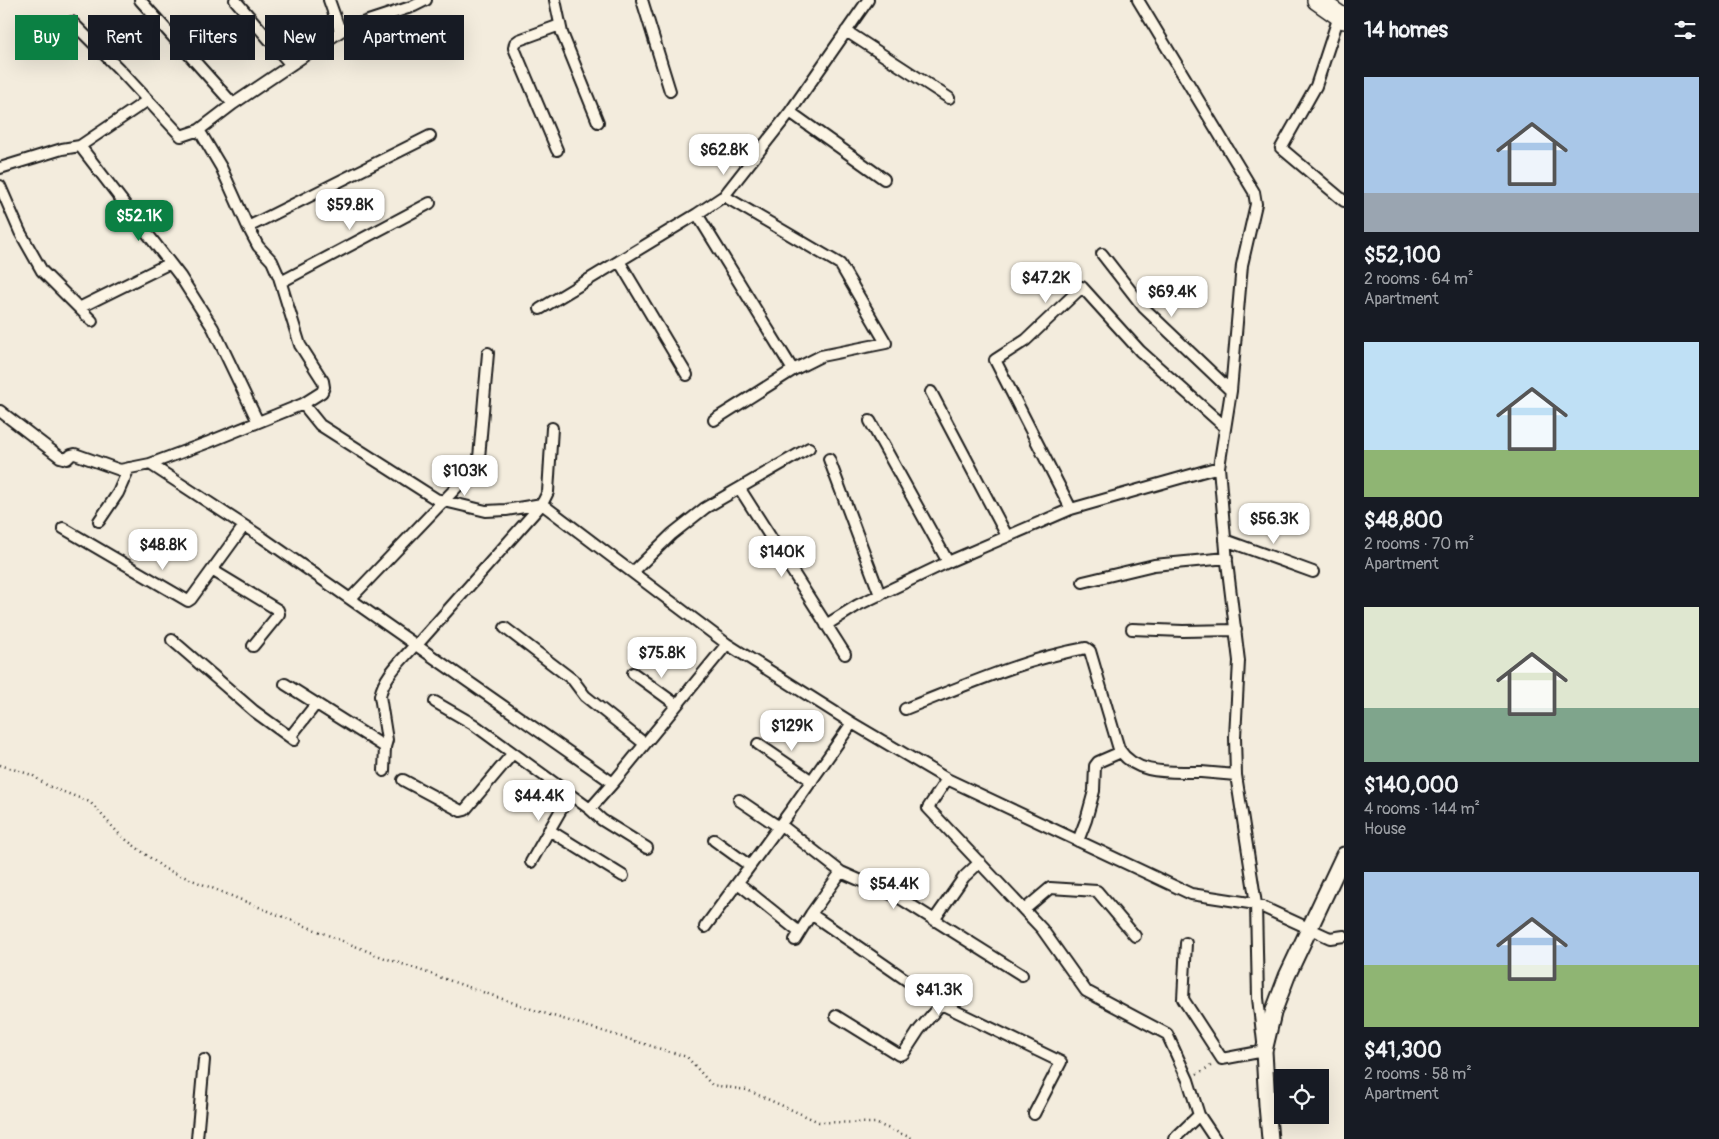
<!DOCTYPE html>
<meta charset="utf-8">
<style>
body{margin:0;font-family:Pangolin,sans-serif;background:#242831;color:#f1f3f6;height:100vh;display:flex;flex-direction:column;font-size:19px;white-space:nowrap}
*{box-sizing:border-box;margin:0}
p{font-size:16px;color:#9ea1a6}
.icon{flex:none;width:28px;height:28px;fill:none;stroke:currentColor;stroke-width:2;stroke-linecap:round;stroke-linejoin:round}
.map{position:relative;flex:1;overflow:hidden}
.panel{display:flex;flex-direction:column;background:#171b24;width:375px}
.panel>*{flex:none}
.top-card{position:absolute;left:15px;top:15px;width:475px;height:45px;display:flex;gap:10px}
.fabs{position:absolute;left:1274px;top:1069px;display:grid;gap:10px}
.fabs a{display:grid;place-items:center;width:55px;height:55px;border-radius:0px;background:#171b24;box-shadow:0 5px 20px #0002;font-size:25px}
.price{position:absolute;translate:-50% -42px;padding:0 11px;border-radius:10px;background:#fff;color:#222;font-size:16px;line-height:32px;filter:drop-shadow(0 1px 2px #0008)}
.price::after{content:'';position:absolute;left:50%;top:30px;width:15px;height:11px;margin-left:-8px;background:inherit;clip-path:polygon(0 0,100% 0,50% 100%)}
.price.selected{background:#0b8043;color:#fff}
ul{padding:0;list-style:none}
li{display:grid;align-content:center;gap:10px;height:265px;padding:0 20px}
li span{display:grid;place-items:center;height:155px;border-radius:0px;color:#555}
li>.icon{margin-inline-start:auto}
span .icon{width:90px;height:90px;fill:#fffc;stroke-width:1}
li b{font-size:21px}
h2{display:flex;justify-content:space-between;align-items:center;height:60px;padding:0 20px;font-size:21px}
.chip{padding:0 18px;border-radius:0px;background:#171b24;box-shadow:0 5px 20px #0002;font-size:18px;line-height:45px}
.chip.selected{background:#0b8043;color:#fff}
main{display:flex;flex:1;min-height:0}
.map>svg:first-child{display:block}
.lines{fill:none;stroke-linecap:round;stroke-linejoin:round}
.street-casing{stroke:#1c1c1c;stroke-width:14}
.secondary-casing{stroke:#1c1c1c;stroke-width:19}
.highway-casing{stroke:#1c1c1c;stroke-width:22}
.path{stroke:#1c1c1c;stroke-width:2.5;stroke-dasharray:1 4;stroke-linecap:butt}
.street{stroke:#fcf5e5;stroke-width:10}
.secondary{stroke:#fcf5e5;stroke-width:15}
.highway{stroke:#fcf5e5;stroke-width:19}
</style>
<main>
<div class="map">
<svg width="1344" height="1139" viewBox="0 0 1344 1139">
<rect width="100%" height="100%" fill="#f3ecdd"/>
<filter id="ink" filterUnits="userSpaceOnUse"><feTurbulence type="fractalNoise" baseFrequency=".02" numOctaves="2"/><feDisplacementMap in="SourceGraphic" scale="10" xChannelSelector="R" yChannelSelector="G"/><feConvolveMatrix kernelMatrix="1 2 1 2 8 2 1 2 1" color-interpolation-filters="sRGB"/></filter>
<g filter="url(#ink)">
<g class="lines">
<defs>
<path id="street" d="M140,0L233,104
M235,0L291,65
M329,0L340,31
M555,0L562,33L598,122
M642,0L670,91
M1138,0L1254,192L1256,204L1242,265L1231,391L1219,467L1227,562L1239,661L1235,737L1236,775L1256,904L1258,998L1264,1051L1222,1059L1183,999L1186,943
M1339,16L1316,86L1281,148L1344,201
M72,22L119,69L181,136L199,130L233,104L344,29L414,6L426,0
M846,31L949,98
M148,100L80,146L180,276L213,328L258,422
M790,112L884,179
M557,150L514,48L515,43L519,40L560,25
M0,168L62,149L80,146
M0,186L20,232L42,271L92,321
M697,214L793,370
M248,227L430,136
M1102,254L1144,308L1231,391
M619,261L687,375
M281,282L430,203
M79,308L170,263
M540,309L697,214L724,196L790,112L868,0
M931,392L1007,536
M303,404L320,425L436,499L486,511L506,510L542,504L727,644
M0,411L60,457L67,459L71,455L75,454L120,470L150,464L209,442L303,404L322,392L324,387L323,381L300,345L279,277L272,261L258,246L248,227L221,167L199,130
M714,420L793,370L821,356L886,343L840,264L724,196
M870,421L948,562
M829,459L880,595
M150,464L263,538L613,783L727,644L852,723L947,779L1191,894L1256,904L1330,938L1344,936
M740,489L845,654
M1071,509L995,360L1026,340L1082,287L1140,351L1225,427
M99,521L118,493L129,468
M63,528L188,601L191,599L244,526
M1225,540L1313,572
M212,570L278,610L279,614L253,646
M633,572L672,534L705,508L809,448
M1083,582L1154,565L1227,558
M350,599L475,468L479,458L488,353
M826,625L858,605L948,562L1071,509L1219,467
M505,628L573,680L585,696L645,744
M1132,629L1183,631L1236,630
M172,640L254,711L294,740
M416,646L542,504L548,492L552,428
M633,673L677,705
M285,684L385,747L387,740L380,696C384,676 402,660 415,645
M435,702L473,724L590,809L613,783
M905,709C964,686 1024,659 1086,648L1090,651L1119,749C1137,777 1173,771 1201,772C1213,773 1225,774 1236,775
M290,737L316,704
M758,744L812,781
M384,771L385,747
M947,779L928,808L1042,929L1086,991L1167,1034L1188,1080L1199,1115L1215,1139
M403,780L461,811L465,810L513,753
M739,800L779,827
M590,809L602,820L647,848
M781,825L841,872L898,897L1022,975
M549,830L623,876
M714,840L750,866
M1078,841L1086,820L1094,791L1095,766L1098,762L1121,752
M531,862L570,794
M738,883L799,932
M1024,910L1050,888L1097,891L1135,936
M811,914L941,1004L1061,1062L1034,1114
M934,920L964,877L980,862
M705,927L791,810L852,723
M795,940L811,914L841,872
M836,1016L899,1055L904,1053L919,1030L941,1004
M197,1139L204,1060
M1174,1139L1199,1115"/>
<path id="secondary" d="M1270,1139L1267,1105L1264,1051L1273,1013L1287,976L1344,855"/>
<path id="highway" d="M1317,0L1344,19"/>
</defs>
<use href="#street" class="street-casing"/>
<use href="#secondary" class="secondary-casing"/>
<use href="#highway" class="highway-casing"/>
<path class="path" d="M0,765L32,775L48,786L90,802L120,835L165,869L382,957L537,1011L687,1057L712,1085L747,1090L819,1122L875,1123L914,1139
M1197,1074L1214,1064"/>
<use href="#street" class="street"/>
<use href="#secondary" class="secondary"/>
<use href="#highway" class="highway"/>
</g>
</g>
</svg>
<div class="fabs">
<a><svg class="icon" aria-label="locate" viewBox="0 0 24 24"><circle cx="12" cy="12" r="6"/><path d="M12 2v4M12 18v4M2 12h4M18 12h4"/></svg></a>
</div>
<b class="price" style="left:724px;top:176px">$62.8K</b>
<b class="price" style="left:350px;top:231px">$59.8K</b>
<b class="price selected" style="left:139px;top:242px">$52.1K</b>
<b class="price" style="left:1046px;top:304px">$47.2K</b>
<b class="price" style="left:1172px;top:318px">$69.4K</b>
<b class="price" style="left:465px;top:497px">$103K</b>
<b class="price" style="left:1274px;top:545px">$56.3K</b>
<b class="price" style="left:163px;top:571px">$48.8K</b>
<b class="price" style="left:782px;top:578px">$140K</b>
<b class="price" style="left:662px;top:679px">$75.8K</b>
<b class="price" style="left:792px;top:752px">$129K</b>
<b class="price" style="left:539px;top:822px">$44.4K</b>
<b class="price" style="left:894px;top:910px">$54.4K</b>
<b class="price" style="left:939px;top:1016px">$41.3K</b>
<div class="top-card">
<a class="chip selected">Buy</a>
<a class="chip">Rent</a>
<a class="chip">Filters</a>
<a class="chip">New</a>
<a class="chip">Apartment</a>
</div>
</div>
<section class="panel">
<h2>14 homes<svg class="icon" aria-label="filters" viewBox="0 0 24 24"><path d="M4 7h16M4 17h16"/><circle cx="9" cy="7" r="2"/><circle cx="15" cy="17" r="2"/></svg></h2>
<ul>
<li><span style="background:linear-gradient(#a9c7e8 75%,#9aa5b1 0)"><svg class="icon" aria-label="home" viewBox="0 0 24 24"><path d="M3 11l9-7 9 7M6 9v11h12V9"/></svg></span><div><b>$52,100</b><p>2 rooms · 64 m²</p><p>Apartment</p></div></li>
<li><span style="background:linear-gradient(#bfe0f5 70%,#8fb573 0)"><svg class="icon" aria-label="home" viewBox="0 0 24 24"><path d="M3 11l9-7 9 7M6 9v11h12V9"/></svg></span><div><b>$48,800</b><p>2 rooms · 70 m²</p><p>Apartment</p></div></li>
<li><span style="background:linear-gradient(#dfe7d0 65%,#7fa58c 0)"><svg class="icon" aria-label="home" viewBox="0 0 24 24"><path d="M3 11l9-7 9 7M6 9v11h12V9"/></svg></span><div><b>$140,000</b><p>4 rooms · 144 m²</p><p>House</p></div></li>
<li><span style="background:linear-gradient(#a9c7e8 60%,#8fb573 0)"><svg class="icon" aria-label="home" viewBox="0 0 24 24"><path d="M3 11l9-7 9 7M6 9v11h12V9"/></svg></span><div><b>$41,300</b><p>2 rooms · 58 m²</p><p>Apartment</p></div></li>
</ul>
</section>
</main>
